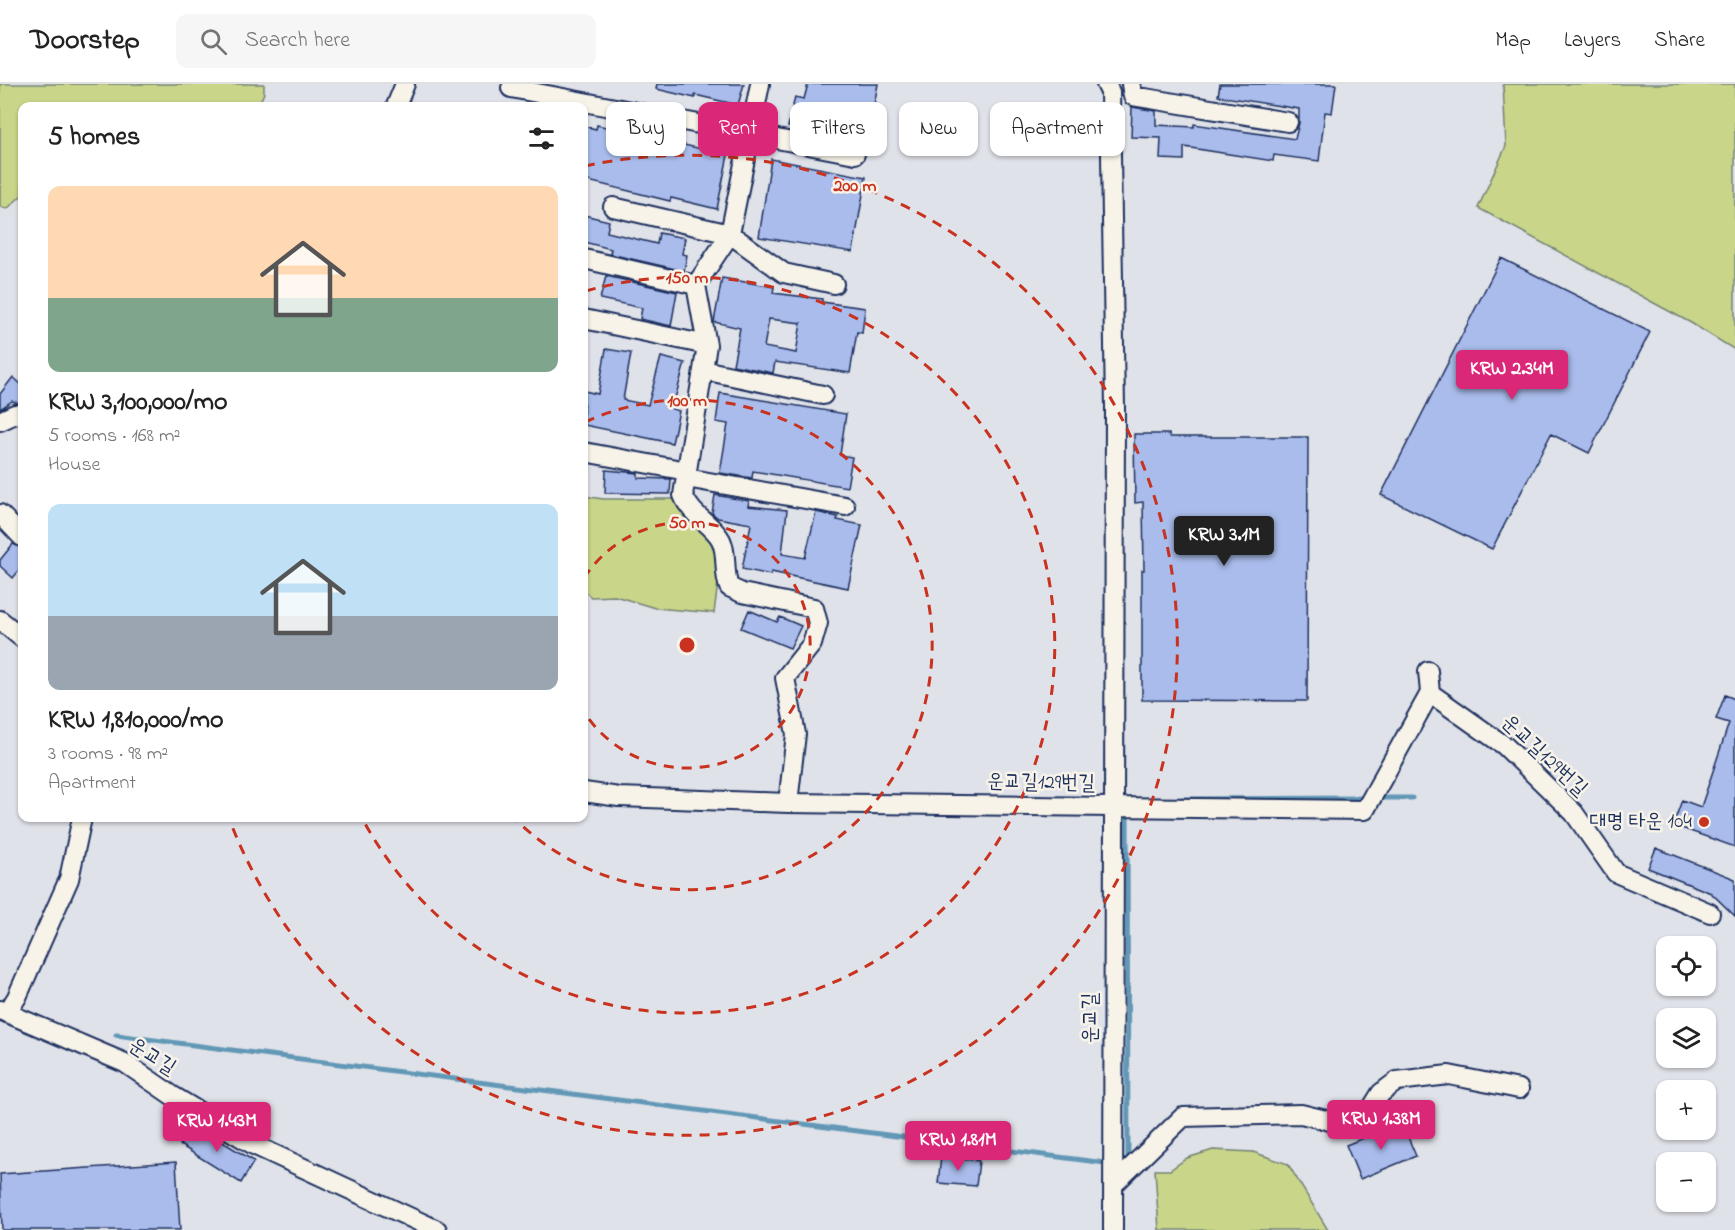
<!DOCTYPE html>
<meta charset="utf-8">
<style>
body{margin:0;font-family:"Indie Flower","Poor Story",sans-serif;background:#f6f6f6;color:#222;height:100vh;display:flex;flex-direction:column;font-size:22px;white-space:nowrap}
*{box-sizing:border-box;margin:0}
p{font-size:20px;color:#767676}
.icon{flex:none;width:33px;height:33px;fill:none;stroke:currentColor;stroke-width:2;stroke-linecap:round;stroke-linejoin:round}
.map{position:relative;flex:1;overflow:hidden}
.panel{position:absolute;left:18px;top:18px;width:570px;height:720px;display:flex;flex-direction:column;background:#fff;border-radius:12px;box-shadow:0 2px 4px #0004}
.panel>*{flex:none}
.banner{position:absolute;left:606px;top:18px;width:570px;height:54px;display:flex;gap:12px}
.fabs{position:absolute;left:1656px;top:852px;display:grid;gap:12px}
.fabs a{display:grid;place-items:center;width:60px;height:60px;border-radius:12px;background:#fff;box-shadow:0 2px 4px #0004;font-size:30px}
.price{position:absolute;translate:-50% -51px;padding:0 14px;border-radius:6px;background:#db2777;color:#fff;font-size:20px;line-height:39px;filter:drop-shadow(0 2px 3px #0008)}
.price::after{content:'';position:absolute;left:50%;top:36px;width:18px;height:14px;margin-left:-9px;background:inherit;clip-path:polygon(0 0,100% 0,50% 100%)}
.price.current{background:#222;color:#fff}
ul{padding:0;list-style:none}
li{display:grid;align-content:center;gap:12px;height:318px;padding:0 30px}
li span{display:grid;place-items:center;height:186px;border-radius:12px;color:#555}
li>.icon{margin-inline-start:auto}
span .icon{width:108px;height:108px;fill:#fffc;stroke-width:1}
li b{font-size:26px}
h2{display:flex;justify-content:space-between;align-items:center;height:72px;padding:0 30px;font-size:26px}
.chip{padding:0 21px;border-radius:12px;background:#fff;box-shadow:0 2px 4px #0004;font-size:21px;line-height:54px}
.chip.current{background:#db2777;color:#fff}
header{display:flex;align-items:center;gap:36px;box-sizing:border-box;height:84px;padding:0 30px;background:#fff;border-bottom:2px solid #e0e0e0}
header strong{font-size:28px}
nav{display:flex;gap:33px;margin-inline-start:auto;font-size:21px}
.search{width:420px;height:54px;background:#f6f6f6;display:flex;align-items:center;gap:15px;box-sizing:border-box;padding:0 21px;border-radius:12px;color:#767676;font-size:22px}
.map>svg:first-child{display:block}
.green{fill:#c9d589;stroke:#728274;stroke-width:1.5}
.lines{fill:none;stroke-linecap:round;stroke-linejoin:round}
.stream{stroke:#6298b6;stroke-width:5}
.building{fill:#a9bceb;stroke:#1b2f5e;stroke-width:1.5;fill-rule:evenodd}
.street-casing{stroke:#1b2f5e;stroke-width:22}
.street{stroke:#f7f3e8;stroke-width:18}
.ring{fill:none;stroke:#c8321e;stroke-width:3;stroke-dasharray:10 8}
.poi-dot{fill:#c8321e;stroke:#f7f3e8;stroke-width:2}
.labels{text-anchor:middle;dominant-baseline:central;stroke-width:5;stroke-linejoin:round;paint-order:stroke}
.street-label{font-size:21px;fill:#1b2f5e;stroke:#f7f3e8}
.poi-label{font-size:21px;fill:#1b2f5e;stroke:#f7f3e8;text-anchor:end}
.centre{fill:#c8321e;stroke:#f7f3e8;stroke-width:3}
.ring-label{font-size:18px;text-anchor:middle;font-weight:bold;fill:#c8321e;stroke:#f7f3e8;stroke-width:5;stroke-linejoin:round;paint-order:stroke}
</style>
<header>
<strong>Doorstep</strong>
<div class="search"><svg class="icon" aria-label="search" viewBox="0 0 24 24"><circle cx="10" cy="10" r="6"/><path d="M15 15l6 6"/></svg>Search here</div>
<nav><a>Map</a><a>Layers</a><a>Share</a></nav>
</header>
<div class="map">
<svg width="1735" height="1146" viewBox="0 0 1735 1146">
<rect width="100%" height="100%" fill="#e0e2e9"/>
<filter id="ink" filterUnits="userSpaceOnUse"><feTurbulence type="fractalNoise" baseFrequency=".0167" numOctaves="2"/><feDisplacementMap in="SourceGraphic" scale="12" xChannelSelector="R" yChannelSelector="G"/><feConvolveMatrix kernelMatrix="1 2 1 2 8 2 1 2 1" color-interpolation-filters="sRGB"/></filter>
<g filter="url(#ink)">
<path class="green" d="M0,0H264V9L258,22H22V111L7,125L0,123Z
M1503,0H1735V266L1691,239L1478,124L1506,62Z
M584,412L603,415H676L710,454L720,484L714,529L655,524L615,512L591,513L584,507Z
M1213,1066L1253,1068L1288,1080L1328,1146H1159L1155,1086H1170L1187,1074Z"/>
<g class="lines">
<path class="stream" d="M1381,714H1412
M1181,715L1362,714
M116,951L1105,1079
M1121,1079H1128L1127,733"/>
</g>
<path class="building" d="M657,0H744L738,21L695,11V14L656,5Z
M808,0H878L874,21L864,19L859,50L815,42L814,48L788,43L795,13L804,15Z
M1220,0H1336L1332,29L1325,28L1319,77L1274,71L1273,77L1184,63V76L1160,75L1161,54L1131,53L1132,23L1156,27V41L1194,43V40L1295,55L1299,39V25L1218,12Z
M597,41L728,71L717,125L671,114L670,117L584,96V42L596,45Z
M771,75L866,93L853,168L759,153Z
M584,131L609,137L607,148L657,160L659,149L685,154L682,170L687,171L684,187L610,170L611,165L584,158Z
M1501,174L1650,248L1589,369L1551,350L1492,465L1381,411Z
M606,192L677,208L671,242L640,235L642,224L600,215Z
M722,194L774,203L773,209L822,215V218L865,224L862,249L857,248L850,289L775,278L773,289L733,281L740,244L714,238ZM769,235L801,239L796,269L764,263Z
M606,265L631,269L623,316L648,321L661,273L685,279L672,325L679,327L672,359L584,341V307L598,310Z
M13,293L22,301V320L12,317L0,325V310Z
M720,309L846,330L840,371L852,373L847,403L753,387L752,394L720,389L728,340L716,338Z
M1134,350H1169L1170,353H1308L1307,617L1142,616V486H1144L1143,418L1135,419Z
M606,386L638,389V394L671,395L670,410L605,409Z
M715,411L749,417L748,422L787,426L782,470L805,474L816,428L838,433L837,436L862,441L848,504L771,488V491L742,485L751,440L718,434L712,429Z
M13,460L22,464V483L13,494L0,482V476Z
M749,526L777,538L780,533L801,542L790,564L741,544Z
M1725,611L1735,615V763L1673,741L1682,716L1701,723L1729,639L1716,635Z
M1656,764L1735,795V832L1711,809L1648,784Z
M1402,1039L1416,1072L1360,1095L1346,1061Z
M193,1040L254,1077L241,1099L180,1061Z
M941,1073L979,1077L976,1102L938,1099Z
M176,1078L180,1146H2L0,1090Z"/>
<g class="lines">
<defs>
<path id="street" d="M760,0L730,150L696,201L707,261L683,411C691,432 713,440 721,456C728,470 723,488 729,503L742,509L814,524L818,539L812,560L785,594L796,650L788,719
M1106,0L1110,8L1115,324L1113,1146
M1131,0L1133,12L1288,38
M511,4L855,70
M396,22L405,0
M613,123L730,150L784,189L834,200
M584,175L696,201
M584,235L707,261
M703,286L823,311
M0,337L15,330L22,331
M584,368L687,387
M686,394L845,422
M0,430L22,453
M0,536L22,554
M1430,609L1505,662L1574,729L1616,789L1710,829
M584,708L619,713L788,719L1365,726L1430,609L1428,587
M0,926L125,979L173,1012L254,1061L437,1146
M7,929L17,913L69,795L82,734
M1113,1101L1183,1033L1301,1030L1334,1038L1354,1037L1368,1030L1381,1009L1397,997L1449,991L1519,1005"/>
</defs>
<use href="#street" class="street-casing"/>
<use href="#street" class="street"/>
</g>
</g>
<g class="ring">
<path d="M584 494A123 123 0 1 1 584 628"/>
<path d="M585 338A245 245 0 1 1 514 734"/>
<path d="M586 207A368 368 0 1 1 362 734"/>
<path d="M585 82A490 490 0 1 1 230 737"/>
</g>
<circle class="poi-dot" cx="1704" cy="738" r="6"/>
<g class="labels">
<g class="street-label">
<text transform="translate(1544 672) rotate(43)">운교길129번길</text>
<text transform="translate(1041 699) rotate(1)">운교길129번길</text>
<text transform="translate(1091 934) rotate(-90)">운교길</text>
<text transform="translate(152 973) rotate(32)">운교길</text>
</g>
<g class="poi-label">
<text x="1692" y="738">대명 타운 104</text>
</g>
</g>
<circle cx="687" cy="561" r="9" class="centre"/>
<g class="ring-label">
<text x="855" y="107">200 m</text>
<text x="687" y="199">150 m</text>
<text x="687" y="322">100 m</text>
<text x="687" y="444">50 m</text>
</g>
</svg>
<div class="fabs">
<a><svg class="icon" aria-label="locate" viewBox="0 0 24 24"><circle cx="12" cy="12" r="6"/><path d="M12 2v4M12 18v4M2 12h4M18 12h4"/></svg></a>
<a><svg class="icon" aria-label="layers" viewBox="0 0 24 24"><path d="M12 4l9 5-9 5-9-5zM3 14l9 5 9-5"/></svg></a>
<a>+</a>
<a>−</a>
</div>
<b class="price" style="left:1512px;top:317px">KRW 2.34M</b>
<b class="price current" style="left:1224px;top:483px">KRW 3.1M</b>
<b class="price" style="left:1381px;top:1067px">KRW 1.38M</b>
<b class="price" style="left:217px;top:1069px">KRW 1.43M</b>
<b class="price" style="left:958px;top:1088px">KRW 1.81M</b>
<div class="banner">
<a class="chip">Buy</a>
<a class="chip current">Rent</a>
<a class="chip">Filters</a>
<a class="chip">New</a>
<a class="chip">Apartment</a>
</div>
<section class="panel">
<h2>5 homes<svg class="icon" aria-label="filters" viewBox="0 0 24 24"><path d="M4 7h16M4 17h16"/><circle cx="9" cy="7" r="2"/><circle cx="15" cy="17" r="2"/></svg></h2>
<ul>
<li><span style="background:linear-gradient(#ffd9b3 60%,#7fa58c 0)"><svg class="icon" aria-label="home" viewBox="0 0 24 24"><path d="M3 11l9-7 9 7M6 9v11h12V9"/></svg></span><div><b>KRW 3,100,000/mo</b><p>5 rooms · 168 m²</p><p>House</p></div></li>
<li><span style="background:linear-gradient(#bfe0f5 60%,#9aa5b1 0)"><svg class="icon" aria-label="home" viewBox="0 0 24 24"><path d="M3 11l9-7 9 7M6 9v11h12V9"/></svg></span><div><b>KRW 1,810,000/mo</b><p>3 rooms · 98 m²</p><p>Apartment</p></div></li>
</ul>
</section>
</div>
